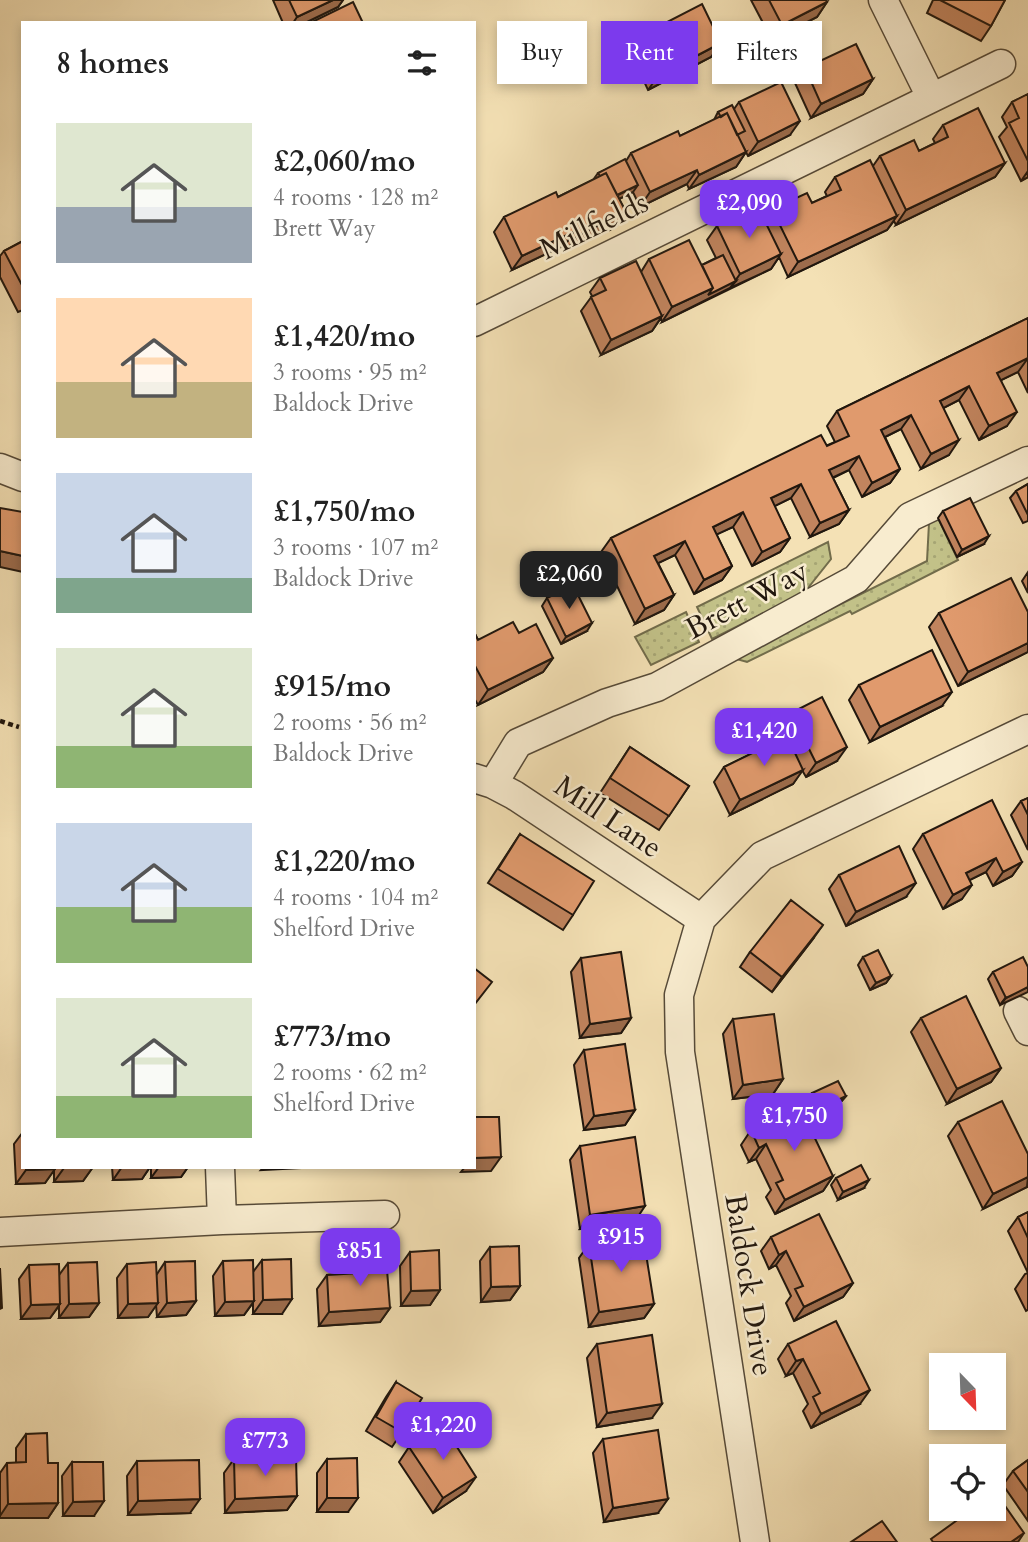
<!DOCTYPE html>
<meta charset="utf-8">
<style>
body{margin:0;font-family:Cardo,serif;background:#f2f2f2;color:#222;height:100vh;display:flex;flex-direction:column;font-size:26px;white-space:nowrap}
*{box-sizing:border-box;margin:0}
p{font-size:23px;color:#767676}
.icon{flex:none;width:38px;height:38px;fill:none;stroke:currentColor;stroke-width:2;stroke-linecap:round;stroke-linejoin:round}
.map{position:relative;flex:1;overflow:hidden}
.sheet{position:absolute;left:21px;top:21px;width:455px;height:1148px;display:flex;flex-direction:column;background:#fff;border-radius:0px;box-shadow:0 4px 10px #0003}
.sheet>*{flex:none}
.banner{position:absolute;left:497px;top:21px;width:425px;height:63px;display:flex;gap:14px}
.needle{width:46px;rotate:157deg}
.fabs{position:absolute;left:929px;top:1353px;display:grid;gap:14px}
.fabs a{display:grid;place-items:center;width:77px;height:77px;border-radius:0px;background:#fff;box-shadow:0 4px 10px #0003;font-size:35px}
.price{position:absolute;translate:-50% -60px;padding:0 16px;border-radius:14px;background:#7c3aed;color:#fff;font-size:23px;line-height:46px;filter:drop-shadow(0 2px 4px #0008)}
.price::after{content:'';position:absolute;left:50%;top:42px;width:21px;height:16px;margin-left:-10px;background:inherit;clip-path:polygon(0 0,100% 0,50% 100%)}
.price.current{background:#222;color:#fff}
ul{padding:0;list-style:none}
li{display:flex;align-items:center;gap:21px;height:175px;padding:0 35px}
li span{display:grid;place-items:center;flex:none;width:196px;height:140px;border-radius:0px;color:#555}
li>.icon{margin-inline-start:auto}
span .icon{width:84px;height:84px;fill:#fffc;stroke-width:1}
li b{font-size:30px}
h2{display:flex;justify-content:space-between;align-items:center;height:84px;padding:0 35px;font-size:30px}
.chip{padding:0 24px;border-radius:0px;background:#fff;box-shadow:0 4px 10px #0003;font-size:24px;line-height:63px}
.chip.current{background:#7c3aed;color:#fff}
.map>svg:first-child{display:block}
.grass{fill:url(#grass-dots);stroke:#726c4b;stroke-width:2}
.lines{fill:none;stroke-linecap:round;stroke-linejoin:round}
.street-casing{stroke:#564a38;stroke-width:31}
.path{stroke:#21170e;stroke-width:4.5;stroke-dasharray:5 3.5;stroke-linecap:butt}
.street{stroke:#f8eccf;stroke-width:28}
.wall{fill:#c1845e;stroke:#21170e;stroke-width:2}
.shaded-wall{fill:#9d6c4c;stroke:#21170e;stroke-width:2}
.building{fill:#e09a6d;stroke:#21170e;stroke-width:2}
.labels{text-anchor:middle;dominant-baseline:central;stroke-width:5;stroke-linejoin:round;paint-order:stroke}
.street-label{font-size:30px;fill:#21170e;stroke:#f8eccf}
</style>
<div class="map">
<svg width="1028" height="1542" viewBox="0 0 1028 1542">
<defs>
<pattern id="grass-dots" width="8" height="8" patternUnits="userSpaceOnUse" patternTransform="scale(1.75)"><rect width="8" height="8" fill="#c2c188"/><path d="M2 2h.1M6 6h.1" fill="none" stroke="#a6a574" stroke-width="1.8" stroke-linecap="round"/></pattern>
</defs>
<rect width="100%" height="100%" fill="#f4e1b5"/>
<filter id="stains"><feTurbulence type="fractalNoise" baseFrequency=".00286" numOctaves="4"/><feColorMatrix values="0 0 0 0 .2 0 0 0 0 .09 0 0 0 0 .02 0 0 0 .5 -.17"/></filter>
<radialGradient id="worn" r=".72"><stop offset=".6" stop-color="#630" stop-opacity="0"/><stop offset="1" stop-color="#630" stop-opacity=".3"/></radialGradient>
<path class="grass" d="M938,518L958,560L852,614L850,611L747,662L733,658L927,561L929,523Z
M828,542L831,559L804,593L712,639L697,607Z
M686,612L699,642L651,665L635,637Z"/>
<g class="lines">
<defs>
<path id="street" d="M883,0L931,97
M474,322L1001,64
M0,468L23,477
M474,778L493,784L514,795L701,919
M493,784L518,743L607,703L657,687L856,579L910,517L1028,461
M1018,1011L1028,1031
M220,1167L222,1220
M0,1232L222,1220L385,1215
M755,1542L680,1052L679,995L701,919L762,856L1028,729"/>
</defs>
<use href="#street" class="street-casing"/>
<path class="path" d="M0,721L19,727"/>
<use href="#street" class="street"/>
</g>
<path class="wall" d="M273,0H343L338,7L305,23H283Z
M751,0H826L827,2L817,17L772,40Z
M933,0H1005L991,26L981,41L927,13Z
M640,36L721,43L711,57L648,90L630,51Z
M805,68L873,79L863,94L811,118L795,83Z
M1028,94V177L1021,181L999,137L1007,127L1002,117L1012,102Z
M739,102L790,135L748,156L739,139L746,152L736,167L689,189L687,184L640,207L633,192L619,199L626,212L616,227L567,250L565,245L512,270L494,232L504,217L558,197L593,180L598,173L626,161L631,153L680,136L714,120L718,112L734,109Z
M943,125L1005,163L995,177L896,225L894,221L887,230L788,277L779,257L771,269L662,322L661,318L652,331L601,355L581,311L592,296L590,292L600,278L641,272L649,259L702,265L716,258L707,240L717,226L764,220L772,209L812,203L827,196L825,192L835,177L873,166L880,156L919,151L935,143L933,139Z
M23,241V310L18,312L0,277V256L4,251Z
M1028,318V393L1018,372L1001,380L1007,426L979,440L959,400L943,408L949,455L921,469L901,429L885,437L900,469L890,483L862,497L849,470L833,478L849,510L839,524L810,537L791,498L774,506L790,538L780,552L752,566L733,527L716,534L732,566L722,580L694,594L675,555L658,563L674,595L664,610L635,624L601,552L611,538L835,442L827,426L837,411Z
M1028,484V521L1023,523L1010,498L1016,491Z
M943,511L984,544L957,557L938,518Z
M1028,572V593L1022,581Z
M547,598L587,631L561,644L542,606Z
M1028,612V652L958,686L929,627L939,613Z
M474,632L478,640L519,633L553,658L543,672L478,705L474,698Z
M859,685L942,706L870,742L849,700Z
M791,713L837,761L806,777L802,770L793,784L730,815L714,782L724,767L786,737L781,727Z
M630,747L689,786L659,830L600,793Z
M1028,798V850L1011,815L1021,801Z
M520,834L573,915L563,930L488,883Z
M923,834L1022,862L1012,876L993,886L986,872L969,880L962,899L943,909L913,849Z
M839,875L906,897L846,926L829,889Z
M813,939L772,992L740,967L750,952Z
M863,957L891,976L886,983L870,990L858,965Z
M581,958L631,1018L621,1033L580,1038L571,972Z
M1028,967L1000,1005L988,979L993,972Z
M921,1018L1001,1068L991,1082L947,1104L911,1032Z
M733,1019L783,1079L773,1094L733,1099L723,1034Z
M584,1050L635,1110L625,1125L584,1130L574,1065Z
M812,1093L846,1096L840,1103L815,1116L807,1101Z
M958,1122L1027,1187L983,1209L948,1136Z
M751,1130L833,1176L823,1191L775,1214L766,1197L771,1190L756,1159L749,1162L741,1145Z
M23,1132V1167H93L83,1181L54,1182V1170L45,1183L16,1184L14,1144Z
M580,1146L635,1221L580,1229L570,1160Z
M112,1167H150L142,1179L113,1180Z
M151,1167H188L181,1177L151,1178Z
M836,1178L864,1188L838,1200L831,1185Z
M1028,1212V1273L1008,1231L1018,1217Z
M771,1237L853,1283L843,1297L794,1321L786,1303L791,1296L776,1265L769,1269L761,1251Z
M589,1244L654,1304L644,1318L589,1327L579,1258Z
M490,1247L520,1286L510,1300L481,1302L480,1261Z
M410,1252L440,1290L430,1305L401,1306L400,1266Z
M357,1259L390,1308L380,1322L319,1326L317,1289L327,1275L347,1273Z
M262,1260L282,1314H253V1303L244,1315L215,1316L213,1276L223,1261L253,1272Z
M165,1262L196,1301L186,1315L157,1317L156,1305L148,1317L118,1318L117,1278L127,1264L157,1274Z
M68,1263L99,1303L89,1317L59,1318V1306L50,1318L21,1319L19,1279L29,1265L59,1275Z
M1028,1273V1310L1026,1311L1015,1289L1025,1274Z
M597,1344L652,1418L597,1427L587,1358Z
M788,1344L860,1404L811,1428L803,1411L808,1404L793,1373L786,1376L778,1359Z
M396,1382L402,1432L392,1447L366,1431L386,1397Z
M26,1434L48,1463L58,1503L48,1518H0V1473L7,1463H16V1448Z
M603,1439L658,1513L604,1522L593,1453Z
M409,1447L466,1491L433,1513L399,1462Z
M234,1459L297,1496L287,1510L225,1513L224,1473Z
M327,1459L348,1512H317V1473Z
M1028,1460V1521L1003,1485L1013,1471Z
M137,1461L190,1513L128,1515L127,1476Z
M72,1462L94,1516H63L62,1476Z"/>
<path class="shaded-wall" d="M333,0H343L338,7L305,23H293L297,17Z
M827,2L817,17L772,40L782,25Z
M721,43L711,57L648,90L658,76Z
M873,79L863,94L811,118L821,104Z
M800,121L790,135L748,156L758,142Z
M746,152L736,167L689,189L699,175Z
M1005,163L995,177L896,225L906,210Z
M697,170L687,184L640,207L650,192Z
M1028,171V177L1021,181Z
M638,185L633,192L605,206L610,199Z
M626,212L616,227L567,250L577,236Z
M897,216L887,230L788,277L798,262Z
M575,231L565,245L512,270L522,256Z
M781,254L771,269L730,288L740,274Z
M736,281L730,288L662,322L672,307L713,288Z
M662,316L652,331L601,355L611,340Z
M1028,358L1018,372L987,387L997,373Z
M969,386L959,400L930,415L940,401Z
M1017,412L1007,426L979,440L989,426Z
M911,415L901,429L871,444L881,430Z
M959,440L949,455L921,469L931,454Z
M859,456L849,470L819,484L829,470Z
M900,469L890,483L862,497L872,483Z
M801,484L791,498L761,513L771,498Z
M849,510L839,524L810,537L820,523Z
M743,512L733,527L703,541L713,527Z
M989,536L984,544L957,557L962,550Z
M790,538L780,552L752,566L762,552Z
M685,541L675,555L644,570L654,556Z
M0,551L23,556V572L0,567Z
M732,566L722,580L694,594L704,580Z
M674,595L664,610L635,624L645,609Z
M592,623L587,631L561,644L566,637Z
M1028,643V652L958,686L968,672Z
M553,658L543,672L478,705L488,690Z
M952,692L942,706L870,742L880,727Z
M847,747L837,761L806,777L816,763Z
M803,770L793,784L730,815L740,800Z
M996,858L986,872L956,887L966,873Z
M1022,862L1012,876L993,886L1003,872Z
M916,883L906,897L846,926L856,912Z
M972,885L962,899L943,909L953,895Z
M823,925L813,939L772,992L782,977Z
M891,976L886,983L870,990L876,983Z
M1028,987V992L1000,1005L1006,998Z
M631,1018L621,1033L580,1038L590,1024Z
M1001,1068L991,1082L947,1104L957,1089Z
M783,1079L773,1094L733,1099L743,1085Z
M846,1096L840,1103L815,1116L820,1109Z
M635,1110L625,1125L584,1130L594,1116Z
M766,1144L756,1159L749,1162L759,1148Z
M501,1157L491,1171L461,1172L465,1167H474V1158Z
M93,1167L83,1181L54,1182L64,1168Z
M122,1167H150L142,1179L113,1180Z
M159,1167H188L181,1177L151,1178Z
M264,1167H321L261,1170Z
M55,1169L45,1183L16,1184L26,1170Z
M833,1176L823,1191L775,1214L785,1200Z
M1028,1177L1027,1187L983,1209L993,1194Z
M869,1180L864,1188L838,1200L843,1192Z
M645,1206L635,1221L580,1229L590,1215Z
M786,1251L776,1265L769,1269L779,1255Z
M853,1283L843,1297L794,1321L804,1307Z
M520,1286L510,1300L481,1302L491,1287Z
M440,1290L430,1305L401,1306L411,1291Z
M292,1299L282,1314H253L263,1300Z
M196,1301L186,1315L157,1317L167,1303Z
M254,1301L244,1315L215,1316L225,1302Z
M99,1303L89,1317L59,1318L69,1304Z
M158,1303L148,1317L118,1318L128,1304Z
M60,1304L50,1318L21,1319L31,1305Z
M654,1304L644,1318L589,1327L599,1312Z
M390,1308L380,1322L319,1326L329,1312Z
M803,1359L793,1373L786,1376L796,1361Z
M870,1390L860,1404L811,1428L821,1414Z
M662,1404L652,1418L597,1427L607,1413Z
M476,1477L466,1491L433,1513L443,1498Z
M297,1496L287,1510L225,1513L235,1499Z
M327,1498H358L348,1512H317Z
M200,1499L190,1513L128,1515L138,1501Z
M668,1499L658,1513L604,1522L613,1508Z
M104,1501L94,1516H63L73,1502Z
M58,1503L48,1518H0V1516L8,1504Z
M1024,1533L1018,1542H1011Z"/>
<path class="building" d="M289,0H333L297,17Z
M769,0H826L827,2L782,25Z
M940,0H1005L991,26Z
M353,2L363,23H310Z
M702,4L721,43L658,76L640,36Z
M856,44L873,79L821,104L805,68Z
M781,82L800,121L758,142L739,102Z
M1028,94V161L1009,123L1019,118L1012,102Z
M732,105L745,131L737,135L727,113L721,117L718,112Z
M978,108L1005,163L906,210L880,156L914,140L919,151L948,137L943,125Z
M727,113L746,152L699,175L697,170L650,192L631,153L678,131L680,136Z
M625,159L638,185L617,195L606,173L600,176L598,173Z
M870,160L897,216L798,262L772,209L807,193L812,203L841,190L835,177Z
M606,173L626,212L577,236L575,231L522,256L504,217L556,192L558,197Z
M758,207L781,254L740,274L717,226Z
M689,240L713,288L672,307L649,259Z
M23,241V287L4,251Z
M723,255L736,281L708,295L713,288L702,265Z
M636,261L662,316L611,340L591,297L606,290L600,278Z
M1028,318V358L997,373L1017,412L989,426L969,386L940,401L959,440L931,454L911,415L881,430L900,469L872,483L859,456L829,470L849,510L820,523L801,484L771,498L790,538L762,552L743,512L713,527L732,566L704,580L685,541L654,556L674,595L645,609L611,538L821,435L827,446L849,436L837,411Z
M1028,484V515L1016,491Z
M970,498L989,536L962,550L943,511Z
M0,508L23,512V556L0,551Z
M1011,578L1028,612V643L968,672L939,613Z
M573,585L592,623L566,637L547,598Z
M513,622L519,633L536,624L553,658L488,690L474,664V632L478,640Z
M932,650L952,692L880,727L859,685Z
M822,697L847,747L816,763L791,713Z
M787,736L803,770L740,800L724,767Z
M630,747L689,786L669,816L610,778Z
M1028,798V815L1021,801Z
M992,800L1022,862L1003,872L996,858L966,873L972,885L953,895L923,834Z
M520,834L594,881L573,915L498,869Z
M899,846L916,883L856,912L839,875Z
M791,900L823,925L782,977L750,952Z
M878,950L891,976L876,983L863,957Z
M621,952L631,1018L590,1024L581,958Z
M1023,957L1028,967V987L1006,998L993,972Z
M474,968L492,982L474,1005Z
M966,996L1001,1068L957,1089L921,1018Z
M774,1014L783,1079L743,1085L733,1019Z
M625,1044L635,1110L594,1116L584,1050Z
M838,1081L846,1096L820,1109L812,1093Z
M1002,1101L1028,1154V1177L993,1194L958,1122Z
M800,1107L833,1176L785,1200L776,1183L783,1180L766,1144L759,1148L751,1130Z
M474,1117H499L501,1157L474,1158Z
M635,1137L645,1206L590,1215L580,1146Z
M861,1165L869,1180L843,1192L836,1178Z
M26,1167H55V1169L26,1170Z
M1028,1212V1238L1018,1217Z
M819,1214L853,1283L804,1307L795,1289L803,1286L786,1251L779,1255L771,1237Z
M643,1235L654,1304L599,1312L589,1244Z
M519,1246L520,1286L491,1287L490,1247Z
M439,1250L440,1290L411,1291L410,1252Z
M386,1257L390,1308L329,1312L327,1275L359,1273L357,1259Z
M291,1259L292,1299L263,1300L262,1260Z
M253,1260L254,1301L225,1302L223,1261Z
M195,1261L196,1301L167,1303L165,1262Z
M97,1262L99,1303L69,1304L68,1263Z
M156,1262L158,1303L128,1304L127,1264Z
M59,1264L60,1304L31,1305L29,1265Z
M0,1268L2,1308L0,1309Z
M836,1321L870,1390L821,1414L813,1397L820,1393L803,1359L796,1361L788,1344Z
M652,1335L662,1404L607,1413L597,1344Z
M396,1382L422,1398L402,1432L376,1417Z
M443,1425L476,1477L443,1498L409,1447Z
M658,1430L668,1499L613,1508L603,1439Z
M47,1433L48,1463H58V1503L8,1504L7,1463L26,1462V1434Z
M296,1457L297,1496L235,1499L234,1459Z
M357,1458L358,1498H327V1459Z
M199,1460L200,1499L138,1501L137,1461Z
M1028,1460V1492L1013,1471Z
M72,1462H103L104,1501L73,1502Z
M996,1493L1024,1533L1011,1542H933L931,1539L974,1508H994V1494Z
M882,1521L897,1542H851Z"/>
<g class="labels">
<g class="street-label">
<text transform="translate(594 226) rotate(-26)">Millfields</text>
<text transform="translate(747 600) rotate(-28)">Brett Way</text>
<text transform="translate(608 817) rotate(34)">Mill Lane</text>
<text transform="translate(749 1285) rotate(81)">Baldock Drive</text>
</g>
</g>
<rect width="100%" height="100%" filter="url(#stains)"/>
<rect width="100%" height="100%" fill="url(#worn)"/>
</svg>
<div class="fabs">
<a><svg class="needle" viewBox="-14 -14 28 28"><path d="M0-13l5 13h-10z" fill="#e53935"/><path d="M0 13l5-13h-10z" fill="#767676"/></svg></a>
<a><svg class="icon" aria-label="locate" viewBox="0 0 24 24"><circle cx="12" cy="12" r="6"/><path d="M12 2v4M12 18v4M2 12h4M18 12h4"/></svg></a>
</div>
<b class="price" style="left:749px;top:240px">£2,090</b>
<b class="price current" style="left:569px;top:611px">£2,060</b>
<b class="price" style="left:764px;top:768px">£1,420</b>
<b class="price" style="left:794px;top:1153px">£1,750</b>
<b class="price" style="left:621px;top:1274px">£915</b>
<b class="price" style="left:360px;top:1288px">£851</b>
<b class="price" style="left:443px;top:1462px">£1,220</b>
<b class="price" style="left:265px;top:1478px">£773</b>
<div class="banner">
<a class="chip">Buy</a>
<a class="chip current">Rent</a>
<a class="chip">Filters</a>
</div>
<section class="sheet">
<h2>8 homes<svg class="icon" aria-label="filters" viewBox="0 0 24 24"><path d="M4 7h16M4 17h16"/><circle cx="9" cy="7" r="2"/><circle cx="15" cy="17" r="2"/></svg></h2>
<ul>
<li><span style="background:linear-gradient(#dfe7d0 60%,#9aa5b1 0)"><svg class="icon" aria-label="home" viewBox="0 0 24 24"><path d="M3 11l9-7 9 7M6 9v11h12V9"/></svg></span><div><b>£2,060/mo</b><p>4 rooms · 128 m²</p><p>Brett Way</p></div></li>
<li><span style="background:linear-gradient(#ffd9b3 60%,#c2b280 0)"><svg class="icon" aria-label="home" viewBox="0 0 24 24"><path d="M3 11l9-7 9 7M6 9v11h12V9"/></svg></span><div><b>£1,420/mo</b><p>3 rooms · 95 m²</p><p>Baldock Drive</p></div></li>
<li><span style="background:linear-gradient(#c9d6e8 75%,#7fa58c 0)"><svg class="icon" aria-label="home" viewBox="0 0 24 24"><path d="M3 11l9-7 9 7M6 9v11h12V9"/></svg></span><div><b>£1,750/mo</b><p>3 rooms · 107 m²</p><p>Baldock Drive</p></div></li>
<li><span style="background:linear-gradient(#dfe7d0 70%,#8fb573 0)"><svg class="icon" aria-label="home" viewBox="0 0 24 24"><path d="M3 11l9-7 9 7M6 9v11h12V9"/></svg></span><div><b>£915/mo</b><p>2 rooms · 56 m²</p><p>Baldock Drive</p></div></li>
<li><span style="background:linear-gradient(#c9d6e8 60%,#8fb573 0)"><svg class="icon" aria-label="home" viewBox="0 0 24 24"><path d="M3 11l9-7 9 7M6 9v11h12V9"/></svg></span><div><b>£1,220/mo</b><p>4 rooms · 104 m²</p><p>Shelford Drive</p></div></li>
<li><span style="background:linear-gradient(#dfe7d0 70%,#8fb573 0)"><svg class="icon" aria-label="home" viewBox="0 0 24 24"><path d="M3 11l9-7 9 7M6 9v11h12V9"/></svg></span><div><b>£773/mo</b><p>2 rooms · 62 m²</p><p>Shelford Drive</p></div></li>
</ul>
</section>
</div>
